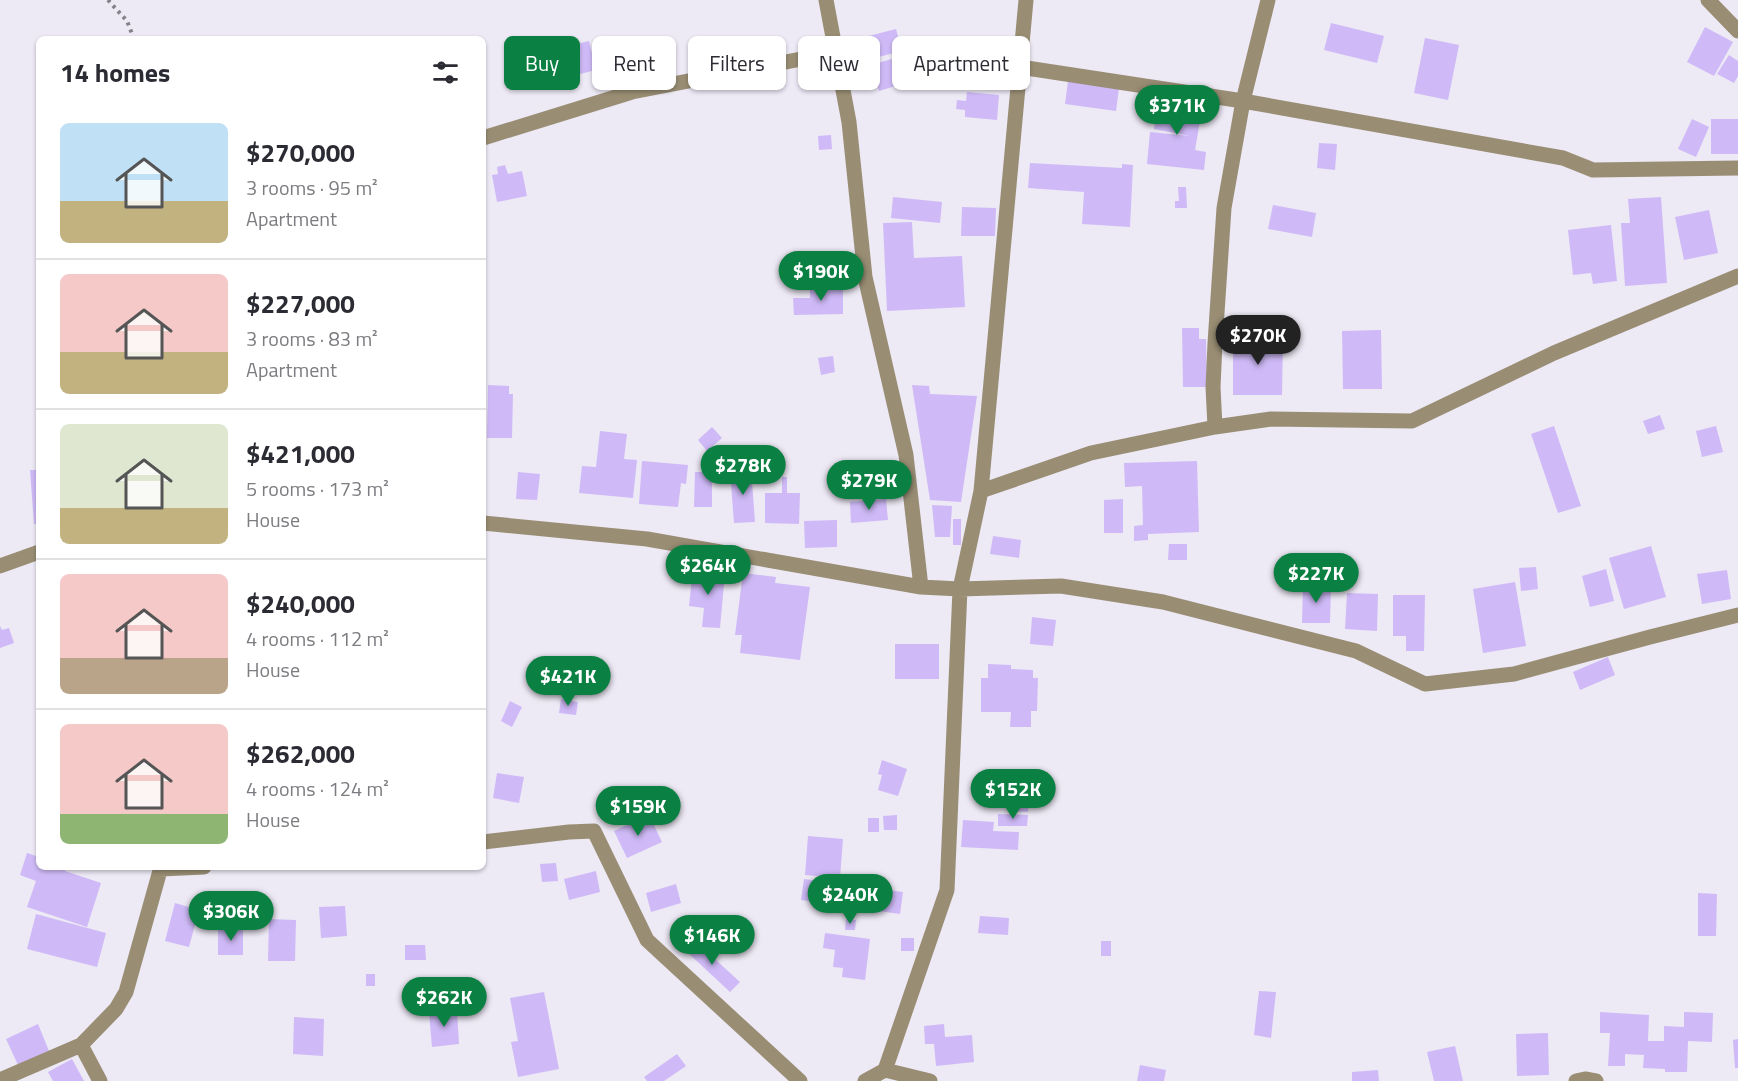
<!DOCTYPE html>
<meta charset="utf-8">
<style>
body{margin:0;font-family:"Titillium Web",sans-serif;background:#f2f2f3;color:#2b2b33;height:100vh;display:flex;flex-direction:column;font-size:22px;white-space:nowrap}
*{box-sizing:border-box;margin:0}
p{font-size:20px;color:#7c7c81}
.icon{flex:none;width:33px;height:33px;fill:none;stroke:currentColor;stroke-width:2;stroke-linecap:round;stroke-linejoin:round}
.map{position:relative;flex:1;overflow:hidden}
.sheet{position:absolute;left:36px;top:36px;width:450px;height:834px;display:flex;flex-direction:column;background:#fff;border-radius:9px;box-shadow:0 2px 4px #0004}
.sheet>*{flex:none}
.hud{position:absolute;left:504px;top:36px;width:570px;height:54px;display:flex;gap:12px}
.price{position:absolute;translate:-50% -51px;padding:0 14px;border-radius:21px;background:#0b8043;color:#fff;font-size:20px;line-height:39px;filter:drop-shadow(0 2px 3px #0008)}
.price::after{content:'';position:absolute;left:50%;top:36px;width:18px;height:14px;margin-left:-9px;background:inherit;clip-path:polygon(0 0,100% 0,50% 100%)}
.price.on{background:#222;color:#fff}
ul{padding:0;list-style:none}
li{display:flex;align-items:center;gap:18px;height:150px;padding:0 24px}
li+li{border-top:2px solid #e1e1e2}
li span{display:grid;place-items:center;flex:none;width:168px;height:120px;border-radius:9px;color:#555}
li>.icon{margin-inline-start:auto}
span .icon{width:72px;height:72px;fill:#fffc;stroke-width:1}
li b{font-size:26px}
h2{display:flex;justify-content:space-between;align-items:center;height:72px;padding:0 24px;font-size:26px}
.pill{padding:0 21px;border-radius:9px;background:#fff;box-shadow:0 2px 4px #0004;font-size:21px;line-height:54px}
.pill.on{background:#0b8043;color:#fff}
.map>svg:first-child{display:block}
.building{fill:#cfbaf7}
.lines{fill:none;stroke-linecap:round;stroke-linejoin:round}
.path{stroke:#848189;stroke-width:4;stroke-dasharray:3 4.5;stroke-linecap:butt}
.minor{stroke:#998e74;stroke-width:15}
</style>
<div class="map">
<svg width="1738" height="1081" viewBox="0 0 1738 1081">
<rect width="100%" height="100%" fill="#ede9f5"/>
<path class="building" d="M1331,23L1384,36L1377,63L1324,50Z
M1705,27L1733,42L1714,76L1687,62Z
M896,29L902,51L863,61L857,39Z
M956,37L1008,38V74H956Z
M1425,38L1459,45L1448,100L1414,93Z
M589,41L596,70L580,74L572,45Z
M533,47L545,79L519,88L508,57Z
M1729,55L1738,61V76L1734,83L1717,74Z
M902,56L906,67L926,61L931,75L879,91L871,65Z
M1068,81L1119,88L1116,111L1065,104Z
M967,92L999,95L997,120L965,117V110L956,109L957,100L966,101Z
M1158,98L1203,104L1195,150L1206,152L1204,170L1147,164L1150,132L1190,136L1154,129Z
M1692,119L1709,127L1696,157L1678,149Z
M1711,119H1738V154H1711Z
M831,135L832,149L819,150L818,136Z
M1319,143L1337,144L1335,170L1317,168Z
M1030,163L1122,168V164L1133,165L1130,227L1082,224L1084,192L1028,188Z
M505,165L508,174L522,171L527,196L497,202L492,175L498,174L497,167Z
M1178,187H1186L1187,208H1175V201H1179Z
M893,197L942,202L940,223L891,218Z
M1661,197L1667,283L1625,286L1621,223H1630L1628,199Z
M1273,205L1316,213L1312,237L1268,229Z
M962,207L996,208L995,236H961Z
M1709,210L1718,253L1684,260L1675,217Z
M912,222L914,258L962,256L965,307L887,311L883,223Z
M1611,225L1617,281L1593,284L1591,273L1573,275L1568,230Z
M843,254L844,273L808,276L807,257Z
M810,287H843V314L794,315L793,298H810Z
M1182,328H1199V339H1206L1207,387H1183Z
M1381,330L1382,389H1343L1342,331Z
M1233,337H1283L1282,395H1233Z
M833,356L835,372L821,375L818,358Z
M488,385L509,386V394H513L512,438H487Z
M912,385L929,386L930,394L977,396L961,502L930,500Z
M1660,415L1665,429L1648,434L1643,421Z
M1554,426L1581,506L1558,513L1531,434Z
M1716,426L1723,452L1702,457L1696,431Z
M712,427L722,438L707,451L698,440Z
M600,431L627,434L624,459L637,460L633,498L579,493L582,466L596,467Z
M642,461L688,465L686,484L681,483L678,507L639,504Z
M1197,461L1199,532L1148,534V540L1134,541V526L1143,525L1142,486L1125,487L1124,463Z
M751,469L755,522L734,523L730,471Z
M30,470H39V524H34Z
M518,472L540,474L537,500L516,499Z
M695,472H712V507H694Z
M782,477H787V493H800L799,524L765,523V493H782Z
M886,499L888,520L851,523L850,502Z
M1123,499V533H1104V500Z
M932,505L952,506L950,537H935Z
M953,519H961V545H953Z
M837,520V547L805,548L804,521Z
M993,536L1021,540L1019,558L990,554Z
M1169,544H1187V560H1168Z
M1651,546L1666,597L1624,609L1609,558Z
M1536,567L1538,589L1521,591L1519,568Z
M693,569L725,573L720,628L702,627L704,608L689,606Z
M1606,569L1614,601L1590,607L1582,576Z
M1727,570L1731,599L1702,604L1697,574Z
M743,573L776,577L775,583L810,587L800,660L740,653L742,635H735Z
M1515,582L1526,646L1483,653L1473,589Z
M1303,585H1331L1330,623H1302Z
M1347,593L1378,594L1377,631L1345,629Z
M1393,595H1425L1424,651H1406V636H1393Z
M1032,617L1056,620L1053,646L1030,644Z
M0,626L2,630L9,628L14,643L0,648Z
M895,644H939V679H895Z
M1608,657L1615,675L1580,690L1573,672Z
M988,664L1011,665V669L1033,670V678H1038L1037,711H1031V727H1010L1011,712H981V678H988Z
M561,699L578,702L576,715L559,713Z
M510,701L522,707L512,727L501,721Z
M882,760L907,769L898,796L878,790L882,775L878,774Z
M497,773L524,777L519,803L493,798Z
M1008,797L1029,798L1028,812L1007,811Z
M998,814L1028,815L1027,826H998Z
M649,815L662,842L627,858L614,831Z
M897,815V830H884L883,816Z
M868,818H879V832H868Z
M963,820L994,822L993,831L1019,832L1018,850L961,847Z
M808,836L843,839L840,878L805,875Z
M27,853L39,857V867H66L65,871L101,883L87,927L27,907L36,881L20,875Z
M556,863L558,881L542,882L540,864Z
M596,871L600,892L569,900L564,879Z
M804,879L903,892L900,914L801,900Z
M676,884L681,903L651,912L646,893Z
M1698,893L1717,894L1716,936H1698Z
M175,903L199,910L189,947L165,941Z
M345,906L347,936L321,938L319,907Z
M36,914L106,933L97,967L27,949Z
M980,916L1009,918L1008,935L978,933Z
M269,919L296,920L295,961H268Z
M846,919L856,920L855,930H845Z
M218,928H243V955H218Z
M825,933L870,939L865,980L842,977L843,968L833,967L835,950L823,948Z
M901,938H914V951H901Z
M694,940L740,982L730,992L685,950Z
M1101,941H1111V956H1101Z
M405,945H425L426,960H405Z
M366,974H375V986H366Z
M1259,991L1276,992L1271,1038L1254,1035Z
M544,992L559,1069L518,1077L511,1042L518,1041L510,998Z
M457,1010L459,1044L432,1047L429,1012Z
M1600,1012L1649,1015L1648,1041H1664V1026L1684,1027V1012L1713,1013L1712,1042L1688,1041L1687,1072H1665V1069L1643,1068L1644,1055L1625,1054V1066H1608L1610,1033H1600Z
M294,1017L324,1019L323,1056L293,1054Z
M38,1024L49,1051L18,1065L6,1039Z
M944,1024L945,1037L972,1035L974,1062L936,1066L934,1044H925L924,1026Z
M1548,1033L1549,1075L1517,1076L1516,1034Z
M1738,1039V1068H1735L1733,1040Z
M1455,1046L1463,1081H1434L1427,1052Z
M677,1054L686,1066L664,1081H647L644,1077Z
M72,1059L84,1081H53L48,1072Z
M1140,1065L1166,1070L1164,1081H1137Z
M1378,1070L1379,1081H1352V1072Z"/>
<g class="lines">
<path class="path" d="M108,0L127,21L134,39"/>
<path class="minor" d="M826,0L849,122L865,277L906,455L921,587
M1708,0L1738,31
M1020,67L1243,101L1563,158L1593,170L1738,168
M483,138L632,92L837,52
M1215,427L1213,387L1215,343L1224,208L1243,101L1268,0
M981,491L1091,453L1215,427L1271,419L1412,421L1554,353L1738,276
M483,523L647,539L921,587L960,589L1061,586L1163,602L1356,651L1425,684L1514,674L1650,637L1738,615
M0,566L39,552
M483,842L569,832L594,831L647,940L800,1081
M161,869L204,867
M81,1045L100,1081
M885,1070L930,1081
M0,1080L81,1045L116,1009L126,992L161,867
M865,1081L885,1070L947,890L960,589L981,491L1026,0
M1576,1081L1585,1079L1596,1081"/>
</g>
</svg>
<b class="price" style="left:1177px;top:136px">$371K</b>
<b class="price" style="left:821px;top:302px">$190K</b>
<b class="price on" style="left:1258px;top:366px">$270K</b>
<b class="price" style="left:743px;top:496px">$278K</b>
<b class="price" style="left:869px;top:511px">$279K</b>
<b class="price" style="left:708px;top:596px">$264K</b>
<b class="price" style="left:1316px;top:604px">$227K</b>
<b class="price" style="left:568px;top:707px">$421K</b>
<b class="price" style="left:1013px;top:820px">$152K</b>
<b class="price" style="left:638px;top:837px">$159K</b>
<b class="price" style="left:850px;top:925px">$240K</b>
<b class="price" style="left:231px;top:942px">$306K</b>
<b class="price" style="left:712px;top:966px">$146K</b>
<b class="price" style="left:444px;top:1028px">$262K</b>
<div class="hud">
<a class="pill on">Buy</a>
<a class="pill">Rent</a>
<a class="pill">Filters</a>
<a class="pill">New</a>
<a class="pill">Apartment</a>
</div>
<section class="sheet">
<h2>14 homes<svg class="icon" aria-label="filters" viewBox="0 0 24 24"><path d="M4 7h16M4 17h16"/><circle cx="9" cy="7" r="2"/><circle cx="15" cy="17" r="2"/></svg></h2>
<ul>
<li><span style="background:linear-gradient(#bfe0f5 65%,#c2b280 0)"><svg class="icon" aria-label="home" viewBox="0 0 24 24"><path d="M3 11l9-7 9 7M6 9v11h12V9"/></svg></span><div><b>$270,000</b><p>3 rooms · 95 m²</p><p>Apartment</p></div></li>
<li><span style="background:linear-gradient(#f6c9c9 65%,#c2b280 0)"><svg class="icon" aria-label="home" viewBox="0 0 24 24"><path d="M3 11l9-7 9 7M6 9v11h12V9"/></svg></span><div><b>$227,000</b><p>3 rooms · 83 m²</p><p>Apartment</p></div></li>
<li><span style="background:linear-gradient(#dfe7d0 70%,#c2b280 0)"><svg class="icon" aria-label="home" viewBox="0 0 24 24"><path d="M3 11l9-7 9 7M6 9v11h12V9"/></svg></span><div><b>$421,000</b><p>5 rooms · 173 m²</p><p>House</p></div></li>
<li><span style="background:linear-gradient(#f6c9c9 70%,#b9a48a 0)"><svg class="icon" aria-label="home" viewBox="0 0 24 24"><path d="M3 11l9-7 9 7M6 9v11h12V9"/></svg></span><div><b>$240,000</b><p>4 rooms · 112 m²</p><p>House</p></div></li>
<li><span style="background:linear-gradient(#f6c9c9 75%,#8fb573 0)"><svg class="icon" aria-label="home" viewBox="0 0 24 24"><path d="M3 11l9-7 9 7M6 9v11h12V9"/></svg></span><div><b>$262,000</b><p>4 rooms · 124 m²</p><p>House</p></div></li>
</ul>
</section>
</div>
